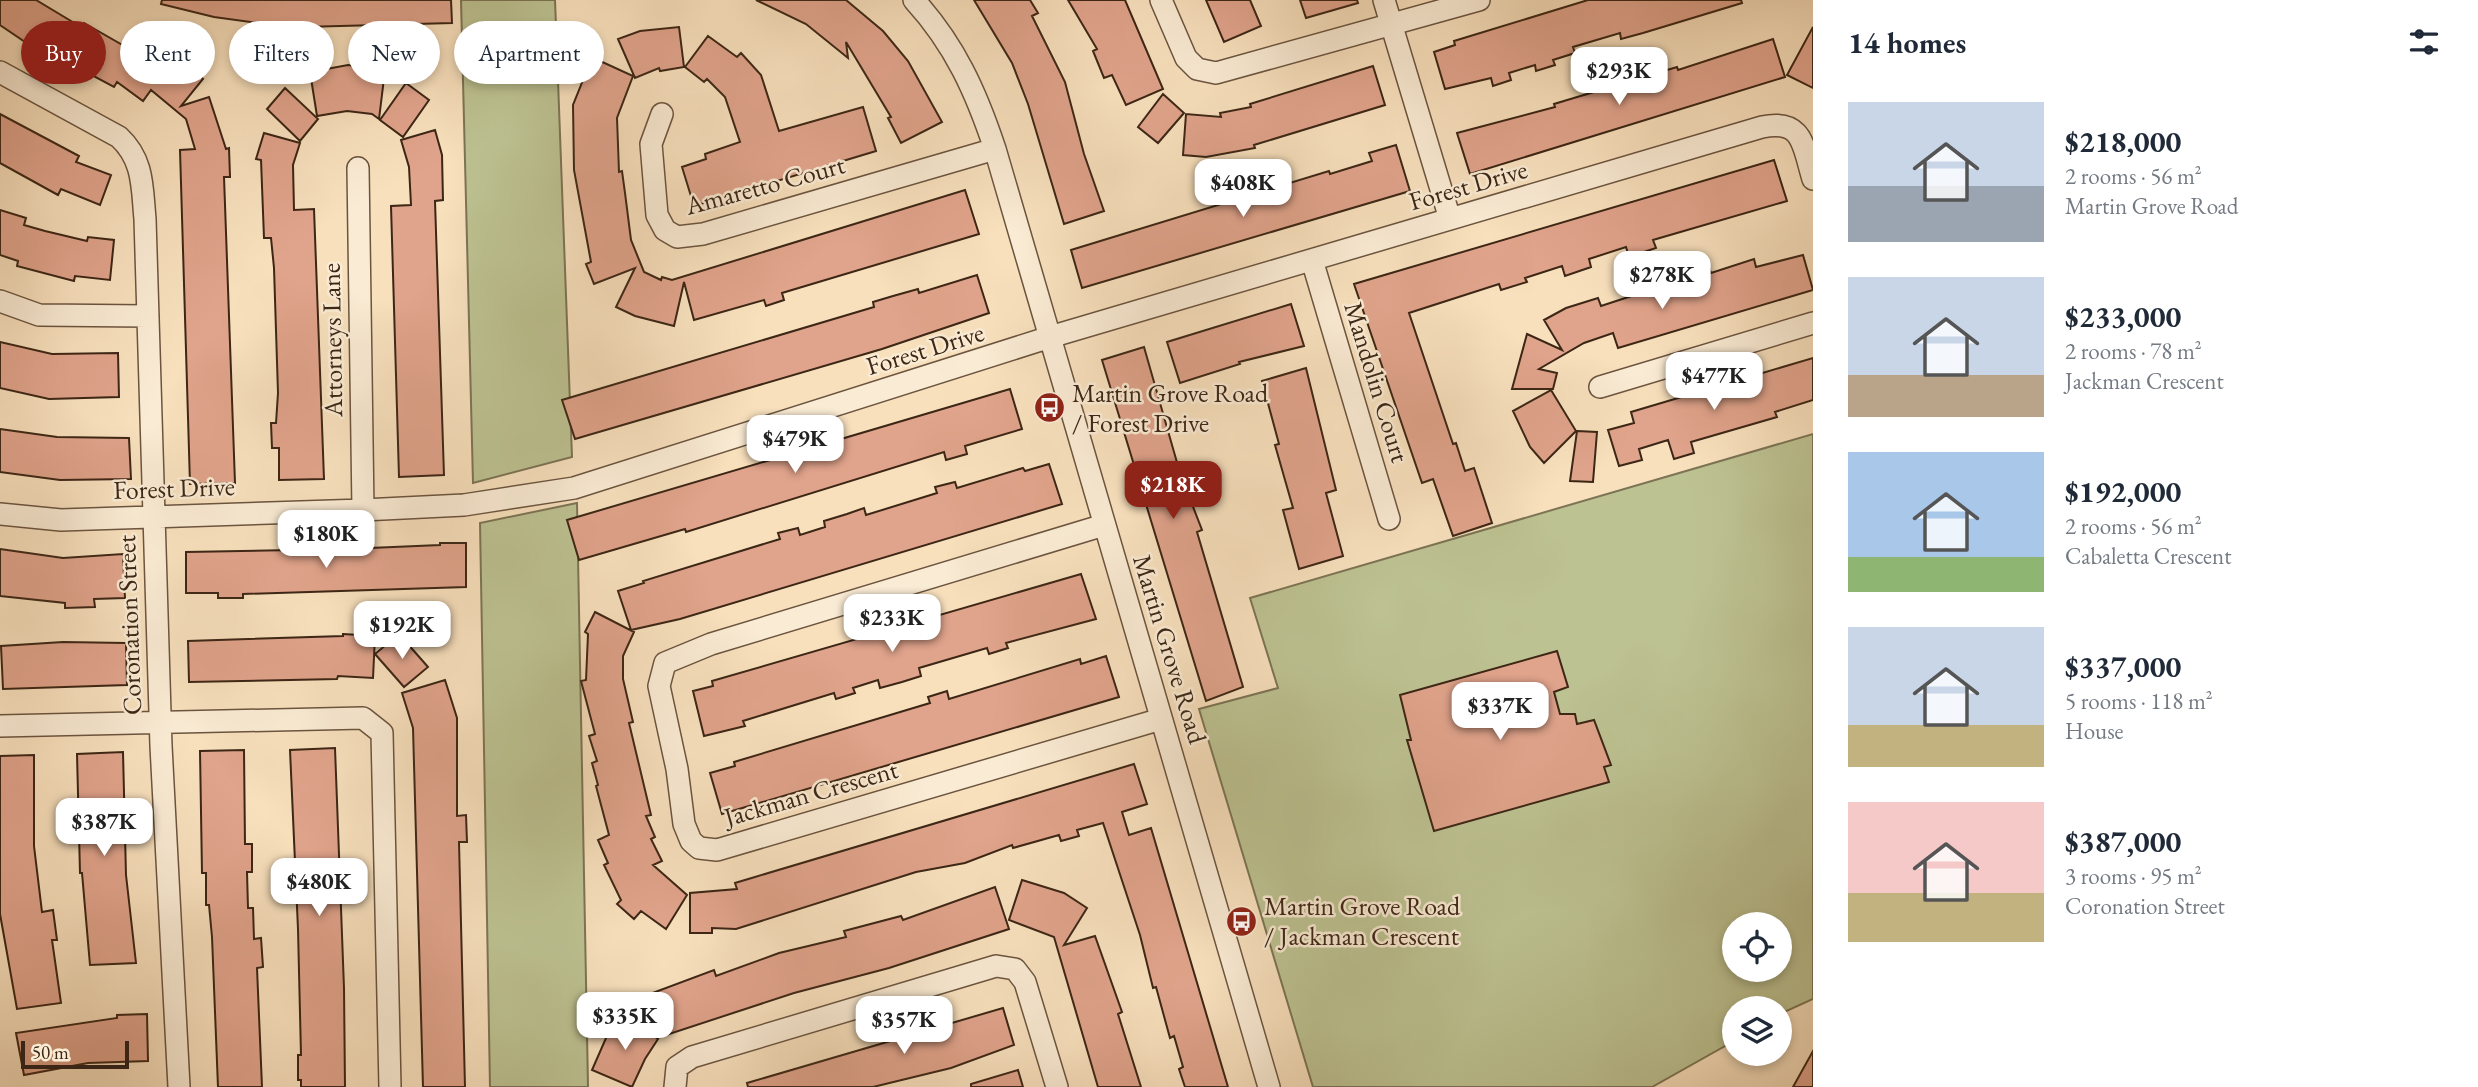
<!DOCTYPE html>
<meta charset="utf-8">
<style>
body{margin:0;font-family:"EB Garamond",serif;background:#f6f6f7;color:#1f2937;height:100vh;display:flex;flex-direction:column;font-size:26px;white-space:nowrap}
*{box-sizing:border-box;margin:0}
p{font-size:23px;color:#747a83}
.icon{flex:none;width:38px;height:38px;fill:none;stroke:currentColor;stroke-width:2;stroke-linecap:round;stroke-linejoin:round}
.map{position:relative;flex:1;overflow:hidden}
.details{display:flex;flex-direction:column;background:#fff;width:665px}
.details>*{flex:none}
.top-card{position:absolute;left:21px;top:21px;width:665px;height:63px;display:flex;gap:14px}
.controls{position:absolute;left:1722px;top:912px;display:grid;gap:14px}
.controls a{display:grid;place-items:center;width:70px;height:70px;border-radius:50%;background:#fff;box-shadow:0 4px 10px #0003;font-size:35px}
.scale{position:absolute;left:21px;bottom:18px;width:108px;box-sizing:border-box;padding-left:7px;border:4px solid #3c2615;border-top:0;font-size:19px;line-height:24px;white-space:nowrap;color:#3c2615;-webkit-text-stroke:5px #faebd4;paint-order:stroke}
.price{position:absolute;translate:-50% -60px;padding:0 16px;border-radius:14px;background:#fff;color:#222;font-size:23px;line-height:46px;filter:drop-shadow(0 2px 4px #0008)}
.price::after{content:'';position:absolute;left:50%;top:42px;width:21px;height:16px;margin-left:-10px;background:inherit;clip-path:polygon(0 0,100% 0,50% 100%)}
.price.on{background:#8f2418;color:#fff}
ul{padding:0;list-style:none}
li{display:flex;align-items:center;gap:21px;height:175px;padding:0 35px}
li span{display:grid;place-items:center;flex:none;width:196px;height:140px;border-radius:0px;color:#555}
li>.icon{margin-inline-start:auto}
span .icon{width:84px;height:84px;fill:#fffc;stroke-width:1}
li b{font-size:30px}
h2{display:flex;justify-content:space-between;align-items:center;height:84px;padding:0 35px;font-size:30px}
.pill{padding:0 24px;border-radius:32px;background:#fff;box-shadow:0 4px 10px #0003;font-size:24px;line-height:63px}
.pill.on{background:#8f2418;color:#fff}
main{display:flex;flex:1;min-height:0}
.map>svg:first-child{display:block}
.green{fill:#bdc292;stroke:#7c7454;stroke-width:2;fill-rule:evenodd}
.building{fill:#e0a38b;stroke:#3c2615;stroke-width:2}
.lines{fill:none;stroke-linecap:round;stroke-linejoin:round}
.minor-casing{stroke:#6b543f;stroke-width:24}
.minor{stroke:#faebd4;stroke-width:21}
.labels{text-anchor:middle;dominant-baseline:central;stroke-width:5;stroke-linejoin:round;paint-order:stroke}
.street-label{font-size:26px;fill:#3c2615;stroke:#faebd4}
.poi-label{font-size:26px;fill:#3c2615;stroke:#faebd4;text-anchor:start}
</style>
<main>
<div class="map">
<svg width="1813" height="1087" viewBox="0 0 1813 1087">
<rect width="100%" height="100%" fill="#f8e0bd"/>
<filter id="stains"><feTurbulence type="fractalNoise" baseFrequency=".00286" numOctaves="4"/><feColorMatrix values="0 0 0 0 .2 0 0 0 0 .09 0 0 0 0 .02 0 0 0 .5 -.17"/></filter>
<radialGradient id="worn" r=".72"><stop offset=".6" stop-color="#630" stop-opacity="0"/><stop offset="1" stop-color="#630" stop-opacity=".3"/></radialGradient>
<path class="green" d="M461,0H555L572,457L473,483Z
M1813,434V999L1780,1014V1008H1734V1041L1652,1087H1313L1199,709L1278,688L1250,598ZM1734,924H1780V970H1734Z
M577,503L588,1087H490L480,523Z"/>
<path class="building" d="M0,0H36L81,27L84,23L140,55L143,51L171,72L180,60L203,79L181,106L209,97L226,149L229,148L230,177H224L235,483L190,484L180,150L195,149L186,119L151,90L143,101L117,82L114,87L30,42L28,44L0,25Z
M162,0H451L452,23L303,27L266,24L214,17L161,4Z
M756,0H846L883,31L908,61L942,122L901,143L888,118L891,117L846,42L848,58L806,24Z
M974,0H1030L1038,13L1032,16L1065,82L1084,154L1104,211L1064,224L1028,104L1012,63Z
M1068,0H1125L1163,89L1126,105L1112,75L1104,78L1093,51L1097,49Z
M1206,0H1250L1261,26L1224,42Z
M1300,0H1357L1358,3L1306,18Z
M1588,0H1741L1742,3L1643,33L1621,39L1620,33L1573,47L1575,53L1553,60L1555,65L1536,71L1535,65L1509,73L1511,80L1493,86L1491,78L1445,89L1434,52L1455,45L1454,41Z
M679,27L684,67L660,71L659,68L635,78L618,39L640,31Z
M1813,27V88L1787,75Z
M708,36L737,57L741,53L761,75L779,131L863,107L876,151L694,206L682,167L706,159L705,154L740,142L725,97L707,79L704,82L685,67Z
M1773,39L1785,77L1470,174L1457,133L1555,107L1554,104L1677,67L1678,70Z
M587,55L633,76L617,118L619,172L622,171L625,193L631,240L644,272L661,280L662,277L672,280L965,190L979,234L782,293L784,300L766,306L764,300L694,320L684,282L674,326L635,316L616,307L635,268L594,284L586,264L591,262L574,170L573,105L583,80L578,78Z
M348,65L385,70L379,119L372,114L347,111L317,116L310,72Z
M1373,66L1385,105L1254,145L1255,148L1206,157L1183,155L1186,114L1221,117L1220,113L1251,107L1250,104Z
M406,83L429,100L403,137L380,120Z
M285,88L318,119L300,141L267,109Z
M1163,94L1184,113L1158,143L1138,127Z
M0,114L79,156L76,162L111,175L100,205L61,189L58,195L0,163Z
M435,130L442,155L443,200L435,201L444,475L399,477L391,206L411,205L409,167L401,140Z
M264,133L300,143L293,165L294,210L314,209L324,479L279,480V448H272L271,423H276L278,393L274,268L271,238H264L261,160L256,159Z
M1396,145L1410,191L1082,288L1071,250L1329,171L1330,174L1372,161L1369,153Z
M1774,160L1787,201L1653,240L1656,248L1629,257L1626,247L1589,259L1591,267L1565,276L1562,266L1525,278L1527,282L1501,290L1499,284L1409,313L1453,444L1456,443L1465,471L1474,468L1492,523L1453,536L1433,479L1422,483L1354,284Z
M0,210L26,218L24,225L45,231L87,241L88,237L114,240L110,280L75,276L74,281L17,266L18,261L0,255Z
M1803,255L1813,290L1618,348L1613,333L1584,343L1539,369L1557,373L1553,389H1512L1527,334L1562,350L1544,320L1566,308L1598,298L1601,306L1668,284L1666,277L1708,265L1711,273L1754,259L1756,267Z
M977,275L989,313L882,349L575,439L562,400L874,307L873,302L893,296L918,289L919,293Z
M1291,304L1304,346L1239,362L1240,364L1180,383L1167,342Z
M0,342L52,354L118,353L119,397L49,399L0,388Z
M1144,347L1180,473L1202,530L1197,532L1243,687L1206,701L1102,360Z
M1813,358V400L1775,412L1777,417L1691,442L1694,453L1674,459L1668,440L1639,449L1642,460L1619,466L1608,430L1634,423L1631,412Z
M1306,368L1336,490L1326,493L1343,556L1299,569L1283,510L1293,508L1275,445L1279,444L1262,381Z
M1010,389L1022,429L965,446L967,454L946,460L944,452L686,532L685,529L579,560L567,520Z
M1551,390L1576,431L1544,463L1530,447L1513,411Z
M0,429L57,437L129,438L131,479L60,480L0,472Z
M1577,431L1597,432L1593,482L1570,481Z
M1049,464L1062,504L680,619L631,630L618,591L644,583L643,581L780,539L778,533L798,528L800,535L825,527L824,521L847,514L864,508L866,515L937,493L935,487L955,482L957,488L1023,468L1025,471Z
M440,543H466V587L243,594V598H218V593H186V552L346,549L440,545Z
M0,549L63,558L123,554L125,598L94,599L95,607L65,608V603L0,596Z
M1081,574L1096,619L1006,643L1008,648L989,654L987,648L919,668L921,676L902,682L880,688L878,680L853,688L855,693L836,699L834,693L743,721L745,726L704,736L693,691L713,686L712,681Z
M595,612L634,632L623,656V679L633,722L629,723L651,815L646,816L655,837L651,839L662,861L653,865L687,895L666,929L641,911L634,919L617,904L621,900L604,865L608,863L598,840L609,835L596,786L598,785L592,763L597,761L589,736L595,734L581,681L586,680L588,634L585,632Z
M343,634L375,636L373,678L338,676L337,679L189,682L188,641L343,636Z
M399,634L428,667L404,687L375,654Z
M63,642L126,643L127,685L3,689L1,646Z
M1557,651L1568,687L1554,692L1560,714H1575L1577,724L1594,720L1611,765L1604,767L1609,782L1434,831L1407,740H1411L1400,695Z
M1106,656L1119,697L722,814L710,773L735,766L734,762L930,703L928,697L947,691L949,699L1080,659L1081,664Z
M445,680L457,718V816L466,815L467,842H459L465,1087H423L413,728L402,693Z
M335,748L344,988L345,1087H301V1080H298V1055H301L298,929L290,750Z
M244,750L245,844H252V872H247L248,908H253L254,939L261,938L263,967L257,968L262,1087H218L212,937L209,905H206V873H202L200,751Z
M123,752L126,875L136,963L90,965L82,873H80L77,754Z
M34,755V846L42,912L53,910L57,940H52L61,1003L17,1009L0,914V756Z
M1134,764L1147,804L1122,812L1129,835L1151,828L1228,1087H1185L1179,1069L1183,1067L1174,1036L1170,1038L1156,987L1153,988L1140,935L1103,823L1077,830L1079,836L1061,841L1059,835L1013,848L1012,845L965,863L916,872L736,929L712,928V933H690V893L737,889L735,883L755,877Z
M1022,880L1064,893L1087,908L1064,945L1095,936L1122,1012L1118,1014L1141,1087H1098L1054,937L1009,920Z
M995,887L1009,929L889,968L794,993L657,1038L639,998L714,970L716,976L779,953L846,937L844,931L901,916L903,920Z
M1003,1008L1014,1045L951,1068L873,1087H748L747,1083Z
M147,1014L148,1061L88,1063L24,1075L16,1033L117,1018V1015Z
M622,1014L658,1039L645,1059L632,1087L592,1070L606,1038Z
M1813,1051V1087H1793Z
M1018,1070L1023,1087H971V1084Z"/>
<g class="lines">
<defs>
<path id="minor" d="M914,0C955,45 976,92 995,149L1269,1087
M1161,0L1186,58L1197,69L1216,73L1479,0
M1384,0L1450,219
M0,72L119,137C144,160 142,188 145,219L161,746L179,1087
M662,114L651,144L657,215L665,230L677,237L703,234L995,149
M358,168L363,510
M1312,260L1389,519
M0,301L39,315L148,316
M1600,387L1813,323
M0,514L61,520L363,510L464,505L574,488L1050,337L1762,127C1804,118 1803,147 1813,179
M1104,525L711,644L665,663L659,686L677,769L684,824L691,841L699,848L717,850L1161,719
M0,726L363,718L382,733L390,1087
M675,1087L677,1067L692,1057L996,966L1015,969L1025,982L1057,1087"/>
</defs>
<use href="#minor" class="minor-casing"/>
<use href="#minor" class="minor"/>
</g>
<defs>
<symbol id="bus-disc" viewBox="-11 -11 22 22"><circle r="9.5" fill="#8f2418" stroke="#faebd4"/><path d="M-5-6H5V4H4V6H2V4H-2V6H-4V4H-5ZM-3.5-4V0h7V-4ZM-3.5 1.2v1.5H-2V1.2ZM2 1.2v1.5H3.5V1.2Z" fill="#fff"/></symbol>
</defs>
<g fill-rule="evenodd">
<use href="#bus-disc" x="1032" y="390" width="35" height="35"/>
<use href="#bus-disc" x="1224" y="904" width="35" height="35"/>
</g>
<g class="labels">
<g class="street-label">
<text transform="translate(765 185) rotate(-15)">Amaretto Court</text>
<text transform="translate(1468 185) rotate(-16)">Forest Drive</text>
<text transform="translate(332 340) rotate(-91)">Attorneys Lane</text>
<text transform="translate(925 349) rotate(-17)">Forest Drive</text>
<text transform="translate(1377 382) rotate(73)">Mandolin Court</text>
<text transform="translate(174 488) rotate(-2)">Forest Drive</text>
<text transform="translate(129 625) rotate(-92)">Coronation Street</text>
<text transform="translate(1170 649) rotate(73)">Martin Grove Road</text>
<text transform="translate(811 793) rotate(-16)">Jackman Crescent</text>
</g>
<g class="poi-label">
<text x="1072" y="393">Martin Grove Road<tspan x="1072" dy="30">/ Forest Drive</tspan></text>
<text x="1264" y="906">Martin Grove Road<tspan x="1264" dy="30">/ Jackman Crescent</tspan></text>
</g>
</g>
<rect width="100%" height="100%" filter="url(#stains)"/>
<rect width="100%" height="100%" fill="url(#worn)"/>
</svg>
<div class="controls">
<a><svg class="icon" aria-label="locate" viewBox="0 0 24 24"><circle cx="12" cy="12" r="6"/><path d="M12 2v4M12 18v4M2 12h4M18 12h4"/></svg></a>
<a><svg class="icon" aria-label="layers" viewBox="0 0 24 24"><path d="M12 4l9 5-9 5-9-5zM3 14l9 5 9-5"/></svg></a>
</div>
<div class="scale">50 m</div>
<b class="price" style="left:1619px;top:107px">$293K</b>
<b class="price" style="left:1243px;top:219px">$408K</b>
<b class="price" style="left:1662px;top:311px">$278K</b>
<b class="price" style="left:1714px;top:412px">$477K</b>
<b class="price" style="left:795px;top:475px">$479K</b>
<b class="price on" style="left:1173px;top:521px">$218K</b>
<b class="price" style="left:326px;top:570px">$180K</b>
<b class="price" style="left:892px;top:654px">$233K</b>
<b class="price" style="left:402px;top:661px">$192K</b>
<b class="price" style="left:1500px;top:742px">$337K</b>
<b class="price" style="left:104px;top:858px">$387K</b>
<b class="price" style="left:319px;top:918px">$480K</b>
<b class="price" style="left:625px;top:1052px">$335K</b>
<b class="price" style="left:904px;top:1056px">$357K</b>
<div class="top-card">
<a class="pill on">Buy</a>
<a class="pill">Rent</a>
<a class="pill">Filters</a>
<a class="pill">New</a>
<a class="pill">Apartment</a>
</div>
</div>
<section class="details">
<h2>14 homes<svg class="icon" aria-label="filters" viewBox="0 0 24 24"><path d="M4 7h16M4 17h16"/><circle cx="9" cy="7" r="2"/><circle cx="15" cy="17" r="2"/></svg></h2>
<ul>
<li><span style="background:linear-gradient(#c9d6e8 60%,#9aa5b1 0)"><svg class="icon" aria-label="home" viewBox="0 0 24 24"><path d="M3 11l9-7 9 7M6 9v11h12V9"/></svg></span><div><b>$218,000</b><p>2 rooms · 56 m²</p><p>Martin Grove Road</p></div></li>
<li><span style="background:linear-gradient(#c9d6e8 70%,#b9a48a 0)"><svg class="icon" aria-label="home" viewBox="0 0 24 24"><path d="M3 11l9-7 9 7M6 9v11h12V9"/></svg></span><div><b>$233,000</b><p>2 rooms · 78 m²</p><p>Jackman Crescent</p></div></li>
<li><span style="background:linear-gradient(#a9c7e8 75%,#8fb573 0)"><svg class="icon" aria-label="home" viewBox="0 0 24 24"><path d="M3 11l9-7 9 7M6 9v11h12V9"/></svg></span><div><b>$192,000</b><p>2 rooms · 56 m²</p><p>Cabaletta Crescent</p></div></li>
<li><span style="background:linear-gradient(#c9d6e8 70%,#c2b280 0)"><svg class="icon" aria-label="home" viewBox="0 0 24 24"><path d="M3 11l9-7 9 7M6 9v11h12V9"/></svg></span><div><b>$337,000</b><p>5 rooms · 118 m²</p><p>House</p></div></li>
<li><span style="background:linear-gradient(#f6c9c9 65%,#c2b280 0)"><svg class="icon" aria-label="home" viewBox="0 0 24 24"><path d="M3 11l9-7 9 7M6 9v11h12V9"/></svg></span><div><b>$387,000</b><p>3 rooms · 95 m²</p><p>Coronation Street</p></div></li>
</ul>
</section>
</main>
